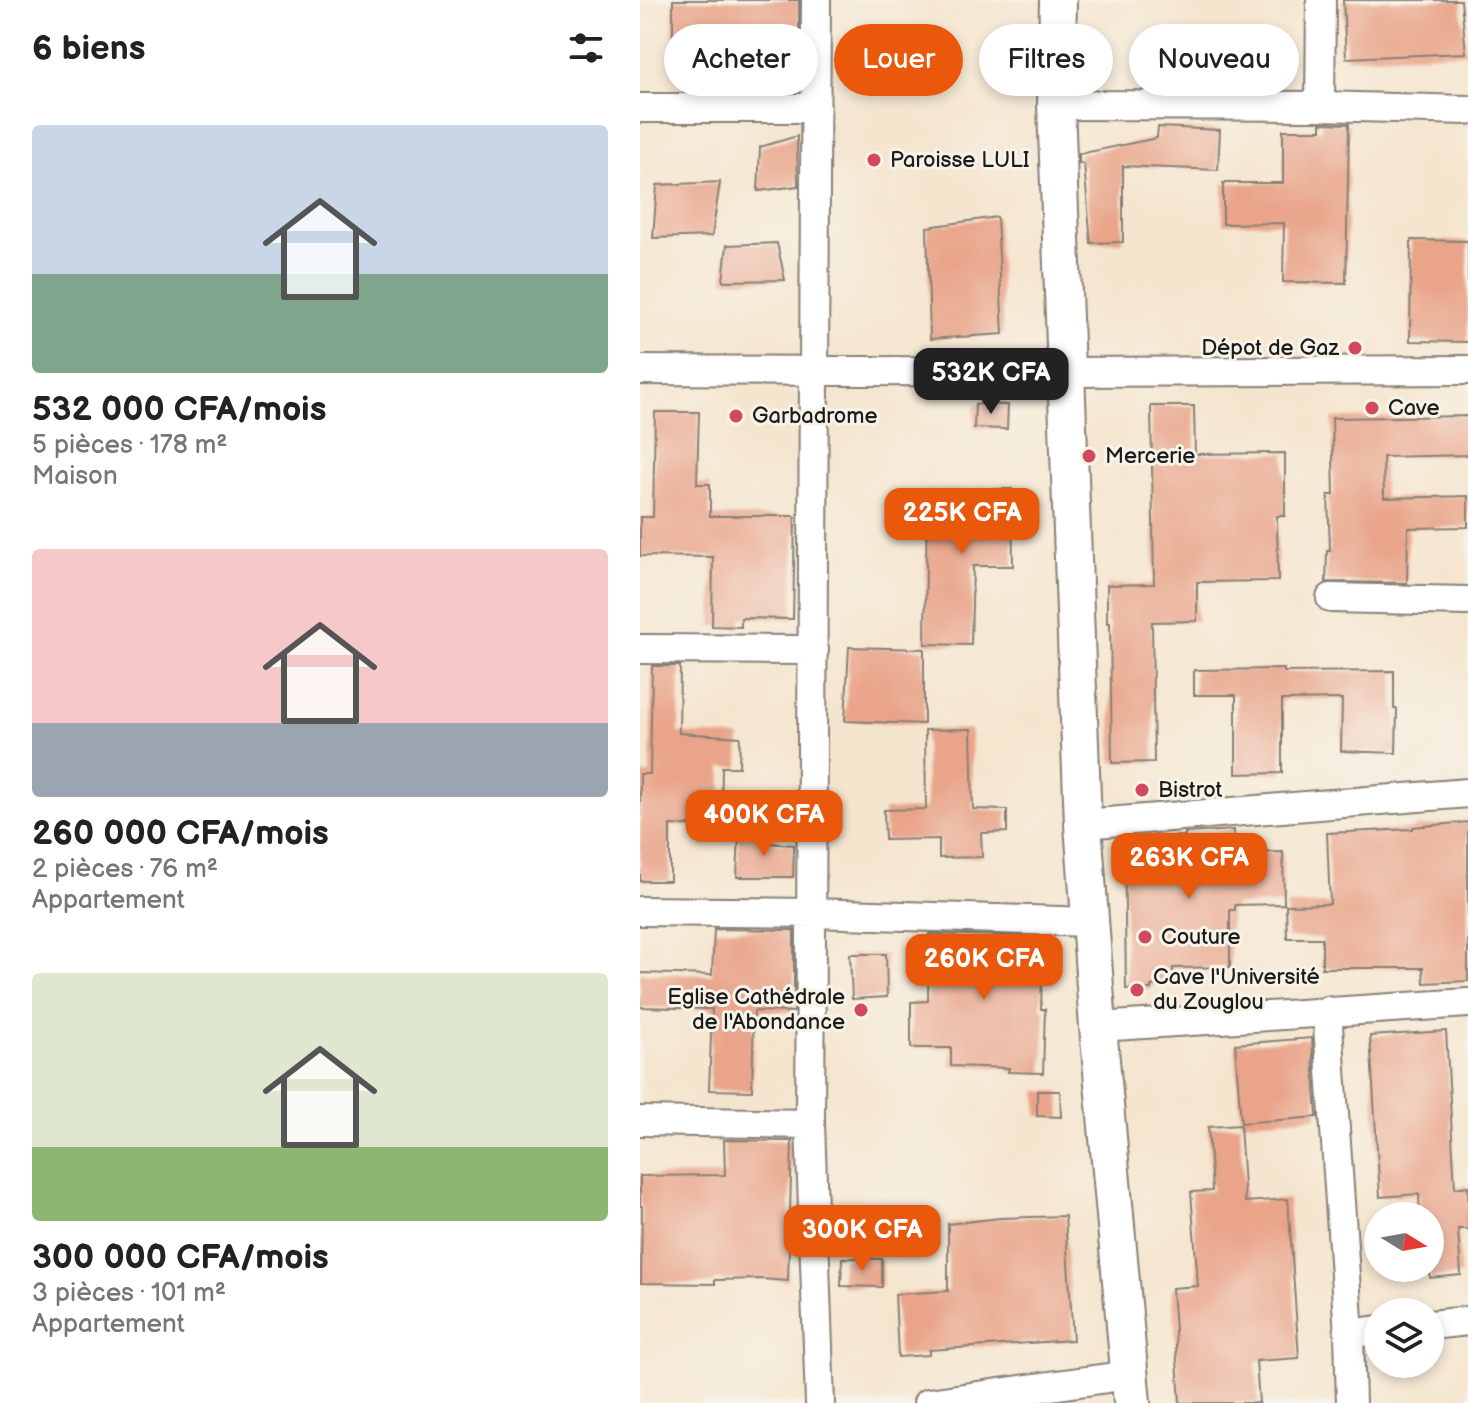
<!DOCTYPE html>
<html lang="fr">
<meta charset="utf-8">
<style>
body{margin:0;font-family:"Balsamiq Sans",sans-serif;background:#f2f2f2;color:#222;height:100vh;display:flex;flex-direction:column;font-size:30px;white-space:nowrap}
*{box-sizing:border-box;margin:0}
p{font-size:26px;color:#767676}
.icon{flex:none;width:44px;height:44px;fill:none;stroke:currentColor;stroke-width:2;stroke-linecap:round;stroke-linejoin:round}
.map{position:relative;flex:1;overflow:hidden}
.sheet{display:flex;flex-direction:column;background:#fff;width:640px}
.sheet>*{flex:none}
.guide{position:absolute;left:24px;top:24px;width:684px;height:72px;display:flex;gap:16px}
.needle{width:52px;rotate:101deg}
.fabs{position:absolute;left:724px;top:1202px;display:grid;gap:16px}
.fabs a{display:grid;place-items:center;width:80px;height:80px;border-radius:50%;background:#fff;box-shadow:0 4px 12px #0003;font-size:40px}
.price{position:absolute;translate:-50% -68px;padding:0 18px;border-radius:16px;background:#ea580c;color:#fff;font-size:26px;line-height:52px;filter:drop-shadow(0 2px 4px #0008)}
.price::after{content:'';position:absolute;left:50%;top:48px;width:24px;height:18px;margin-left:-12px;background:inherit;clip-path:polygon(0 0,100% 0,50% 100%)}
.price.current{background:#222;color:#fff}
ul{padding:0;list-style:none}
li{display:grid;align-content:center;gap:16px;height:424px;padding:0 32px}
li span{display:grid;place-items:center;height:248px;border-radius:8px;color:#555}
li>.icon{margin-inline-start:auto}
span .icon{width:144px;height:144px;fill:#fffc;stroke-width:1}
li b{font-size:34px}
h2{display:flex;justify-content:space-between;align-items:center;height:96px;padding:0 32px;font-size:34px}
.pill{padding:0 28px;border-radius:36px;background:#fff;box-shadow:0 4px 12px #0003;font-size:28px;line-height:72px}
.pill.current{background:#ea580c;color:#fff}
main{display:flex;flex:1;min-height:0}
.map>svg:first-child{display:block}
.building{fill:#e9a48a}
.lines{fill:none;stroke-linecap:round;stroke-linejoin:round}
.minor-casing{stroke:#888076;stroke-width:32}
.tertiary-casing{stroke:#888076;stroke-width:40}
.minor{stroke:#fff;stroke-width:28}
.tertiary{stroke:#fff;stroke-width:36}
.poi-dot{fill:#d1495b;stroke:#f7f3e8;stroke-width:3}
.labels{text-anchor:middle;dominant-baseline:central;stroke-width:6;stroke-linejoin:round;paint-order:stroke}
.poi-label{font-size:22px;fill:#1c1c1c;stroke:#f7f3e8;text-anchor:start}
</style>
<main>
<section class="sheet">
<h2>6 biens<svg class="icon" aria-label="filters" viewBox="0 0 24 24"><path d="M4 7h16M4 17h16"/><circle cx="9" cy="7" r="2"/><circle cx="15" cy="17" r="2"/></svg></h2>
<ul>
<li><span style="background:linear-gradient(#c9d6e8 60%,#7fa58c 0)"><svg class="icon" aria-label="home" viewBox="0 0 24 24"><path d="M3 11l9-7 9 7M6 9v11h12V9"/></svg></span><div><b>532 000 CFA/mois</b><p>5 pièces · 178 m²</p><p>Maison</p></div></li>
<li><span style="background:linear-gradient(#f6c9c9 70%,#9aa5b1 0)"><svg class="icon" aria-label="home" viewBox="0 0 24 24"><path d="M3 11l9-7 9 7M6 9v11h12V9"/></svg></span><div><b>260 000 CFA/mois</b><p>2 pièces · 76 m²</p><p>Appartement</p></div></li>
<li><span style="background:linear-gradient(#dfe7d0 70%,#8fb573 0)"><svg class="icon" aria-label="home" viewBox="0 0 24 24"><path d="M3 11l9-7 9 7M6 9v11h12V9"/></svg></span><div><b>300 000 CFA/mois</b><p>3 pièces · 101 m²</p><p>Appartement</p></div></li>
</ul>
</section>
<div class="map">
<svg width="828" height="1403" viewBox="0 0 828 1403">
<rect width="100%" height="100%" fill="#f7f3e8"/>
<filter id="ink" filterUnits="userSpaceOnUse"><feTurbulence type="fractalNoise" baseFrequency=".0125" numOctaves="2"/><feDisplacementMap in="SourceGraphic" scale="16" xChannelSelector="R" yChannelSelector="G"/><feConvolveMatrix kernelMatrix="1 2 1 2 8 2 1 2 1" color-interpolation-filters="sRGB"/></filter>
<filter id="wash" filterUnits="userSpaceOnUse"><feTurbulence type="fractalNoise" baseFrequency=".006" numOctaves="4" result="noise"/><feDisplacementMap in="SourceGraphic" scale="32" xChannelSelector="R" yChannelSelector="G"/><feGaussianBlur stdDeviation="1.8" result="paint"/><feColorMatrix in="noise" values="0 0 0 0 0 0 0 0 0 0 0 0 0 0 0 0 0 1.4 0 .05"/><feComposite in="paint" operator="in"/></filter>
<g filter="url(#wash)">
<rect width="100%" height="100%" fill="#f5e5cf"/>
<g id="blocks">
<path class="building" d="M33,0H159V68L91,63L92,39L33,38Z
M703,0H821L826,53L706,58Z
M519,40H561V76H519Z
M681,123L709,124L706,283L643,282L644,223L583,224V183H643V130H681Z
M518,127L580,130L578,170L483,166V242L451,243L444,164L439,163V154L517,138Z
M157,136L158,186L118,191L120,147Z
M80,182L72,236L13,238L17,185Z
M357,217L363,334L290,339L287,227Z
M771,240L828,241V342L770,341Z
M137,243L145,280L83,281L87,245Z
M335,404L368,405L367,429L334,428Z
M511,406H554L555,454L645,453V516H637L638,581L557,582V621L512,622L514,762L472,763L470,623H467V585L514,584Z
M15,412H59L57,484H70V516H155L153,619L101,618V627L72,626L73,557L0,556V517H13Z
M828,416V455L743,457L744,498L828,496V527L768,528L767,583L686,582L687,551H690L688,495H694L692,418Z
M339,489H372L373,566H333L331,645L285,644L287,491L339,492Z
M209,647L284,649V724L205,721Z
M12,666H40L39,733L100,737L99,767H82L81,826L30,825V881H0V774H10Z
M644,669V672L754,671V709H757L756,753L701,751L702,699L642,700V773L596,774V695H554V670Z
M331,729L333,809L367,810V832L341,833L342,857L299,858V839L245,840L244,810L286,809L285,730Z
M828,822V981L784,983L783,968H682V938H647L646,905L690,904L687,833L773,829V827Z
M594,830V853L643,852L644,904L595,905V910H590V967L533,968L534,983L511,986V989H486L484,838L545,836V833Z
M99,835L129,836V843L154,845L153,877H97Z
M74,929L154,930V1012L114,1011L112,1091L69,1090L72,1009L0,1007V973L72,975Z
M289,934L403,937L401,1009H405L403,1073L368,1072L369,1068L311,1066V1048H271V1002L288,1001Z
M210,954H246L247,997L212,999Z
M806,1031L815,1188L828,1186V1229H818L821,1275L790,1278V1216H780L779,1194L740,1197L730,1036Z
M672,1038L677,1117L601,1123L595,1044Z
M397,1091H420L421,1117L397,1116Z
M600,1125L605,1202L648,1199L659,1358L616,1361L619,1403H540L532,1288L558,1286L551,1192L572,1191L568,1127Z
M84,1140L152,1141L148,1281L120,1279L75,1280V1284L1,1283L2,1206H0V1176L85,1175Z
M425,1216L433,1340L289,1350V1355L258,1357L255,1294L308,1291V1224L360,1218Z
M202,1258L242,1259V1287L201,1286Z"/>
</g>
</g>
<g filter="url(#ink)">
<use href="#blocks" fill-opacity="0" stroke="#888076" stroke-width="2"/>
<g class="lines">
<defs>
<path id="minor" d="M176,0L170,1124L180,1403
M416,105L680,106L828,110
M680,106L681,0
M0,108H176
M0,370L425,372L828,370
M691,598L828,601
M0,649L174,650
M443,824L828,793
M0,911L173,913L450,922
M687,1011L709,1334L711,1403
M458,1027L828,1003
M0,1121L170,1124
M790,1325L828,1321
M709,1334L738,1330
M288,1403L489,1375"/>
<path id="tertiary" d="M418,0L416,105L443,824L458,1027L492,1403"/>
</defs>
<use href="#minor" class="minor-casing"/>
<use href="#tertiary" class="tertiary-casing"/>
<use href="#minor" class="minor"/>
<use href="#tertiary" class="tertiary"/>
</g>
</g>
<g class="poi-dot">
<circle cx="234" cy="160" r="8"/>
<circle cx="715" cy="348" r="8"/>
<circle cx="732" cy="408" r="8"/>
<circle cx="96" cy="416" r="8"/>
<circle cx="449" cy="456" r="8"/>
<circle cx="502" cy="790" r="8"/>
<circle cx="505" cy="937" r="8"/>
<circle cx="497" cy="990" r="8"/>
<circle cx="221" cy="1010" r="8"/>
</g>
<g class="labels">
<g class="poi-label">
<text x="250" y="160">Paroisse LULI</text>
<text x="699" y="348" text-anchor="end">Dépot de Gaz</text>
<text x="748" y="408">Cave</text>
<text x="112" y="416">Garbadrome</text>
<text x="465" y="456">Mercerie</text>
<text x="518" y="790">Bistrot</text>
<text x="521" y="937">Couture</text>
<text x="513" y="977">Cave l'Université<tspan x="513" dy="25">du Zouglou</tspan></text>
<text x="205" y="997" text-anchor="end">Eglise Cathédrale<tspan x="205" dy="25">de l'Abondance</tspan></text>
</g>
</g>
</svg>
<div class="fabs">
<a><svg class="needle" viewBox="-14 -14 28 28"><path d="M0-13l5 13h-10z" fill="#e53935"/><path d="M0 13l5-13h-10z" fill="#767676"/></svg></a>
<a><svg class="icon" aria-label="layers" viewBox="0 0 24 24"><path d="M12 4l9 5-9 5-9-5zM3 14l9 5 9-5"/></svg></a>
</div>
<b class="price current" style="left:351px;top:416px">532K CFA</b>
<b class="price" style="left:322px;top:556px">225K CFA</b>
<b class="price" style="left:124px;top:858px">400K CFA</b>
<b class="price" style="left:549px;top:901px">263K CFA</b>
<b class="price" style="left:344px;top:1002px">260K CFA</b>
<b class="price" style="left:222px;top:1273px">300K CFA</b>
<div class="guide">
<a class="pill">Acheter</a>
<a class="pill current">Louer</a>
<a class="pill">Filtres</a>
<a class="pill">Nouveau</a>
</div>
</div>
</main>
